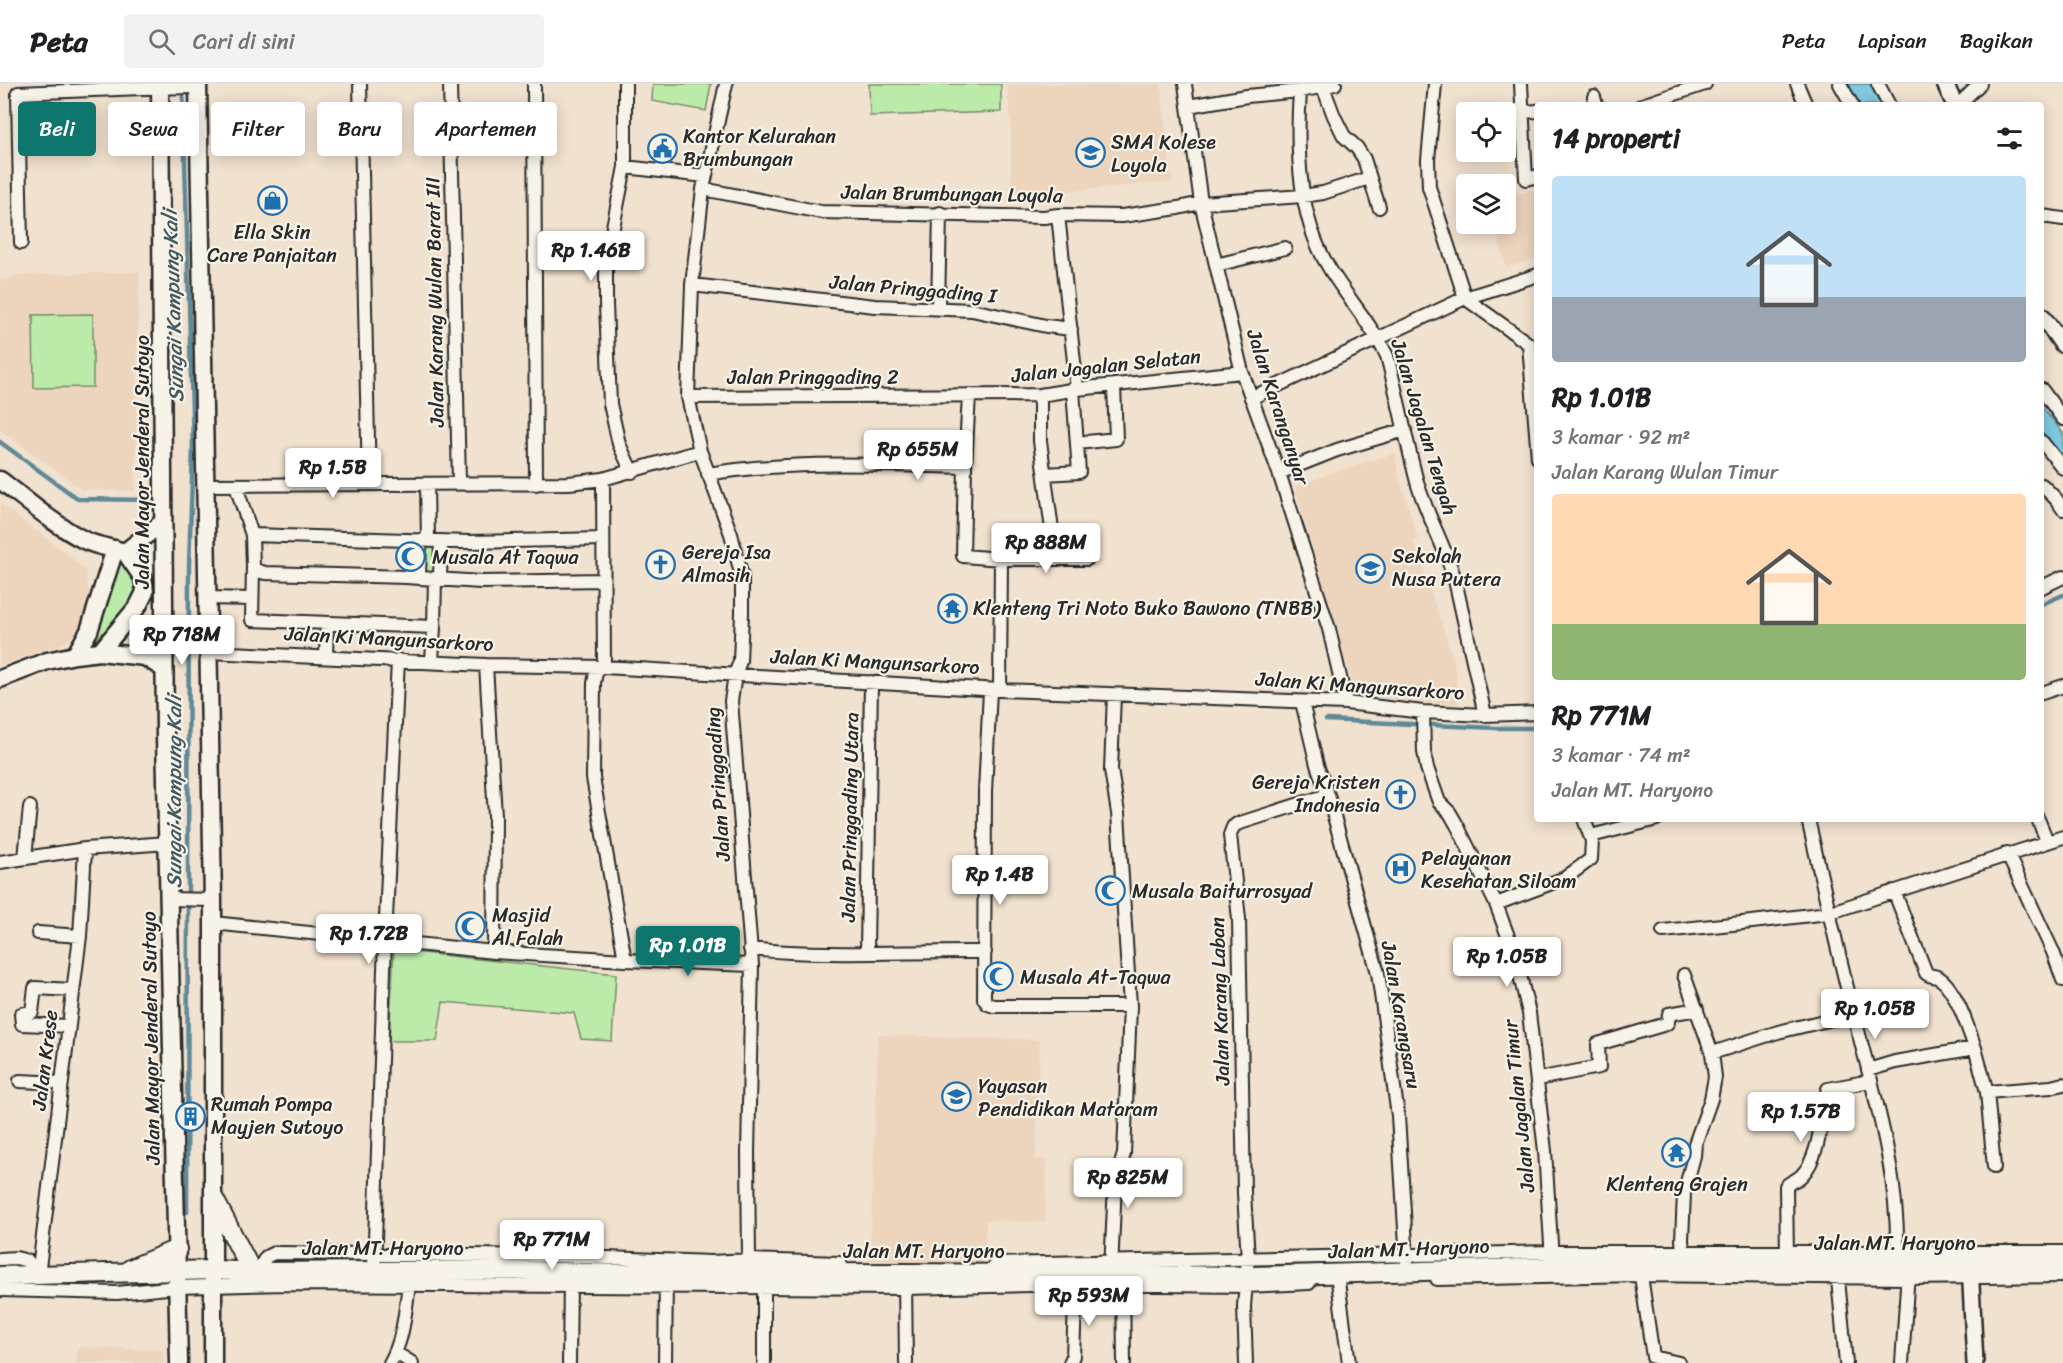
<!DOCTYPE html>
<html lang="id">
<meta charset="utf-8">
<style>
body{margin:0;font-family:Sriracha,sans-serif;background:#f2f2f2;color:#202124;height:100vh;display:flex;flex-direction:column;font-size:22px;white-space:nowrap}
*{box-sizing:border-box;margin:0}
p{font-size:20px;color:#757577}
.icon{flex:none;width:33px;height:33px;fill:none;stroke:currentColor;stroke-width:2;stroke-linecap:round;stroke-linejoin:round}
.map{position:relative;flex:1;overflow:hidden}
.details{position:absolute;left:1534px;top:18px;width:510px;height:720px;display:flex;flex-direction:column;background:#fff;border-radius:6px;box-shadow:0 3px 15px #0003}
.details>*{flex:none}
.banner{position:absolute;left:18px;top:18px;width:570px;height:54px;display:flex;gap:12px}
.fabs{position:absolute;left:1456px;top:18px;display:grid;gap:12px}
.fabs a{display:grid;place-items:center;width:60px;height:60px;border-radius:6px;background:#fff;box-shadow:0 3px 15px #0003;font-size:30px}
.price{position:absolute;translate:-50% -51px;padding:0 14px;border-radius:6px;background:#fff;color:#222;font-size:20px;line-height:39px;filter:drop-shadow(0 2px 3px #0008)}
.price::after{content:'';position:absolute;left:50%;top:36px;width:18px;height:14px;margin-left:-9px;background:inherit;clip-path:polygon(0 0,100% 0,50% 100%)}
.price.on{background:#0f766e;color:#fff}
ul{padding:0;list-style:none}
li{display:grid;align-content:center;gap:12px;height:318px;padding:0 18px}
li span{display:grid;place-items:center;height:186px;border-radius:6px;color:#555}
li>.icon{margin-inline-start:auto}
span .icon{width:108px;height:108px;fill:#fffc;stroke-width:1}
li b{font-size:26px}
h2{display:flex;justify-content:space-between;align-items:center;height:72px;padding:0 18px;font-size:26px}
.tag{padding:0 21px;border-radius:6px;background:#fff;box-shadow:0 3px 15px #0003;font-size:21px;line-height:54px}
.tag.on{background:#0f766e;color:#fff}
header{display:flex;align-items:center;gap:36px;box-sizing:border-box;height:84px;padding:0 30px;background:#fff;border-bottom:2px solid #e0e0e0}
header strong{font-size:28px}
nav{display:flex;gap:33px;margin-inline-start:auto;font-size:21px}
.search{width:420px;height:54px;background:#f2f2f2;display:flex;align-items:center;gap:15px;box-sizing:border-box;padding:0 21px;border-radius:6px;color:#757577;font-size:22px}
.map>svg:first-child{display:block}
.built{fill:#edd4bd}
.green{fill:#bceba9;stroke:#748b6a;stroke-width:1.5}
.water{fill:#80c8e0;stroke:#5e8998;stroke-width:1.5}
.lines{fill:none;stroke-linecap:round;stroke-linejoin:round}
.stream{stroke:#5e8998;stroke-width:4.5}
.minor-casing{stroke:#2b2b2b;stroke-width:16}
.tertiary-casing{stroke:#2b2b2b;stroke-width:20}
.secondary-casing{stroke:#2b2b2b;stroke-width:21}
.primary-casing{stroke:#2b2b2b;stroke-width:22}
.minor{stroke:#f7f3e8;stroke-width:12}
.tertiary{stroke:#f7f3e8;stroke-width:15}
.secondary{stroke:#f7f3e8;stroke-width:16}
.primary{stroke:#f7f3e8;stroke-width:18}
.labels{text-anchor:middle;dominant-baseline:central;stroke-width:4.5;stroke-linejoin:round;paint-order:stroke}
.poi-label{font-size:20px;fill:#2b2b2b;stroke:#f7f3e8;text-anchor:start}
.street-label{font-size:20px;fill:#2b2b2b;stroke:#f7f3e8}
.water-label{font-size:21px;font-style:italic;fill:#445a61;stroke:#f7f3e8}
</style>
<header>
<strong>Peta</strong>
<div class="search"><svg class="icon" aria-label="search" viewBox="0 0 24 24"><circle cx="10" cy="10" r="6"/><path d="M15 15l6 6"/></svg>Cari di sini</div>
<nav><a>Peta</a><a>Lapisan</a><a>Bagikan</a></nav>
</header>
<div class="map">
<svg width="2063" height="1279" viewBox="0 0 2063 1279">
<rect width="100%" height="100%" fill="#f1e1cf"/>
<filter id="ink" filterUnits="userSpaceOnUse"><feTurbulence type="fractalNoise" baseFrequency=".0167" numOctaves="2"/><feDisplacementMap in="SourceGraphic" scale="12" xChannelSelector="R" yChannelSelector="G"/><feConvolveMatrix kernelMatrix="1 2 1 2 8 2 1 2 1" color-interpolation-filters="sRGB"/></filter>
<g filter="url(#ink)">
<path class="built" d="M1007,0H1161L1172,98L1011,112V40Z
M1537,105V174L1506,183L1495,140H1506V113Z
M139,188L135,407L82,405L0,346V195H9L17,191Z
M1395,369L1398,389L1418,455L1414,458L1455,580L1458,621L1356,611L1295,403L1329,390Z
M0,420L69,471L85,486L89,510L86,532L79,547L65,559L0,581Z
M878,951L1040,956L1036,1075L1047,1076L1045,1138L986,1136L984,1180L870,1176Z
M77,1263L163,1266L164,1279H76Z"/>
<path class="green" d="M653,0H711L706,27L652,17Z
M869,0H1001V28L870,32Z
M93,230V303L34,304L33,231Z
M424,460L438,461L437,493L423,492Z
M115,479L127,480C130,487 135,495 136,502C137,523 106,546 92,561Z
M394,866L616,890L612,957L581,955L574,929L443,918L437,957H389Z"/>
<path class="water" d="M1844,0H1874L1884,21H1857Z
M2042,323L2063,349V377L2042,351Z"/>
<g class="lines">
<path class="stream" d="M183,6L193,364L189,482L187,1128
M0,358L78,415L152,416
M2042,520L2063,511
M1326,636L1496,644H1538"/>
<defs>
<path id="minor" d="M360,0L369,400
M450,0L459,399
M534,0L536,400
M625,0V83L613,143L606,186V220L610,320L619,360L632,388
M726,0L703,105L692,201L688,313L700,367L731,450L742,493V529L740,577L735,591L731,617L752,881L748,1069L749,1176L758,1190L764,1204V1279
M1185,0L1201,119L1242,288L1279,389L1329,545L1346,619
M1435,0L1428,76L1429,103L1465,214
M1521,0L1526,95L1538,92
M1797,0L1806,21
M1840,0L1852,21
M1878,0L1889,21
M1323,3L1334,32L1344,52L1357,64L1364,75L1379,123
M1300,7C1296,66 1298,136 1331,187C1349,216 1372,241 1387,272C1398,314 1406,356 1417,398C1427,432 1445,462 1455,496L1485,631
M18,9L143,4L198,3
M18,9L21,159
M1594,13L1596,21
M1642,21L1705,0
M1958,21L1980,0
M1188,22L1247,12L1300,7L1335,0
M1522,28L1538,27
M625,83L705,92
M703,105L821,128L1044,133L1058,131L1122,132L1178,124L1201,119L1303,112L1323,109L1369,94
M1058,131L1077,305
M2042,132L2063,135
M1216,181L1285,164
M692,201L875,222L972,226L1046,242L1071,245
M1465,214L1529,260
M938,224L940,129
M1529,260L1538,374
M2042,306L2063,335
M969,311L965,383L963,472L1001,475H1087
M1040,311V357L1056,475
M688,313L1040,311L1077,305L1242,288
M1251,314L1465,214L1538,191
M2042,358L2063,384
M1077,359L1116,355L1114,301
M1279,389L1337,366L1405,346
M708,390C793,376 879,381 965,383
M1045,390L1079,388L1073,306
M603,395L604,583
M427,400L428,456
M207,401L569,399L603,395L700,367
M2042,401L2056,415L2063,425
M236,402L252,451L253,483L252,536L434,543L432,577
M252,451L469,458L603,455
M253,483L255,486L265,489L406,493L481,498L602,496
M419,494L420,456
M440,495L441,457
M2042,503L2063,493
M208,514L252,515
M434,543L435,494
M209,568L486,581L604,583L1000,606L1346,619L1423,628L1485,631L1538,629
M326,573L327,539
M486,581L495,732L494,868
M597,583L594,599L593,694L625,876
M990,606L985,708L984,915L988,920L994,922H1130
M1000,606L1001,475
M2042,609L2063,602
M1302,618L1317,681L1328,711L1378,889L1398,1032L1407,1177
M1423,628L1424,668L1427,684L1439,718L1450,729L1458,743L1496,820L1515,871L1529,929L1545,1067L1552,1175
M1808,735C1823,801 1837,866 1854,931C1874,1010 1900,1092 1897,1174
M2038,735L2047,757
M1591,752L1657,735
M2007,769L2053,868L2063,896
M25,774L30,723
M0,778L85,765L168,759
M1894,807L1926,889C1930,893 1934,891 1939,894C1955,903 1969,946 1975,964
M169,815L213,816
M1496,820L1565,794L1591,775L1592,757L1584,735
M213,839L494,868L625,876L752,881
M1663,847L1752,838L1828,829L2063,753
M38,849L80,852
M750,865C828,873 907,867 985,868
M867,869L871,598
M69,942L22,940L21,930L32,928L35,904L73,906
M1712,969L1778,948L1853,930
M1868,986L1895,978L1975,964L1987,1008L2051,1003L2063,1000
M1537,995L1599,983L1598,960L1666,940L1668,938L1669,930L1697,925
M20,997L62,999
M1987,1008L1994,1083
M1787,1174L1786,1102C1791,1097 1798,1096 1802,1091C1821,1072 1821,1029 1828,1005L1870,997
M0,1175L16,1174L28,1177L33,1192
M1684,1177L1682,1156L1684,1109L1694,1072L1695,1060L1711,1015L1715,993L1712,969L1684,891
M1640,1185L1653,1273L1679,1279
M1837,1185L1846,1279
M1111,1186L1115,1099L1124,1070L1130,922L1118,729L1111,686L1114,611
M374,1187L385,856L398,576
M257,1188L266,1173L274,1169L555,1172L711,1178L749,1176L840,1179L839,1190
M995,1190V1180L1552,1168H2063
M1337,1190L1349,1279
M38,1192L80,852L85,765
M1123,1193L1124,1279
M1437,1195L1640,1191L1907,1194L2063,1192
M905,1196L906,1279
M0,1206L117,1209L177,1203L285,1200L905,1204L1075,1200L1245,1202L1309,1199
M396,1269L412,1279
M390,1279C404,1255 405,1227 409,1201
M569,1279L570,1196
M665,1279L666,1196
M1070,1279L1073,1272L1076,1194
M1246,1279L1244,1222L1248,1175L1244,1109L1239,835L1230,751L1233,743L1237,740L1328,711
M1902,1279L1908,1187"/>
<path id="tertiary" d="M1945,0L1955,21
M2042,232L2063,261
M1970,1181L1975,1279"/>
<path id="secondary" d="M160,0L165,652L179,1279
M198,0L213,816V1279
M0,396C27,416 54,441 84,456C96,462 112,464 125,468L163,438
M100,568L138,522L145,508L143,494L125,468
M75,571L89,547L115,465
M0,595L47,577L75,571L100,568L145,573L164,585"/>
<path id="primary" d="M214,1115L252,1188
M130,1185L177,1165
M0,1192L214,1186L257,1188L500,1186L624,1190L905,1189L1254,1192L1621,1181L2063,1182"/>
</defs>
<use href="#minor" class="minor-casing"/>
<use href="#tertiary" class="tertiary-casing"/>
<use href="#secondary" class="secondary-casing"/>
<use href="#primary" class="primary-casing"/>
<use href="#minor" class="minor"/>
<use href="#tertiary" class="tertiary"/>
<use href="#secondary" class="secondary"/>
<use href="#primary" class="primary"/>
</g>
</g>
<defs>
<symbol id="civic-ring" viewBox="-11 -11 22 22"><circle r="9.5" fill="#f7f3e8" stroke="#1f6fb2" stroke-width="1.5"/><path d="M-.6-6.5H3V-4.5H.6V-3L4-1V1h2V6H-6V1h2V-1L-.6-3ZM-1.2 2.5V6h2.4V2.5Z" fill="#1f6fb2"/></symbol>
<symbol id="school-ring" viewBox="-11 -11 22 22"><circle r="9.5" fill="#f7f3e8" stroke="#1f6fb2" stroke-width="1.5"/><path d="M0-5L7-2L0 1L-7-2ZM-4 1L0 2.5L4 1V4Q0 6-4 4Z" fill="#1f6fb2"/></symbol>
<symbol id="shop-ring" viewBox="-11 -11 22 22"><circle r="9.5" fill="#f7f3e8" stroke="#1f6fb2" stroke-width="1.5"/><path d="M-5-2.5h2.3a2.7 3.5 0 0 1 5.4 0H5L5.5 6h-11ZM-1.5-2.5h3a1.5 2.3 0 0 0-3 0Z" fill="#1f6fb2"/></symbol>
<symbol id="mosque-ring" viewBox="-11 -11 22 22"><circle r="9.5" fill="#f7f3e8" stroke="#1f6fb2" stroke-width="1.5"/><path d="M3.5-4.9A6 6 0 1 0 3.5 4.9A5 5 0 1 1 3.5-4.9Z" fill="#1f6fb2"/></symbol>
<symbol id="church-ring" viewBox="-11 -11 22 22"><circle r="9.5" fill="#f7f3e8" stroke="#1f6fb2" stroke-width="1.5"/><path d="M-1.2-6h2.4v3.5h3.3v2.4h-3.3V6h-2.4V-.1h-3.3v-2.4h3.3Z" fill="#1f6fb2"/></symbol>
<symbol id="temple-ring" viewBox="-11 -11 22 22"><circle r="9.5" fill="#f7f3e8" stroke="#1f6fb2" stroke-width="1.5"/><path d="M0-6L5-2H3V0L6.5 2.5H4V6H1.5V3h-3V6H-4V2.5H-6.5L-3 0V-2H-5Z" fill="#1f6fb2"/></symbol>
<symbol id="hospital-ring" viewBox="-11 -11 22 22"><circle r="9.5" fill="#f7f3e8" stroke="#1f6fb2" stroke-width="1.5"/><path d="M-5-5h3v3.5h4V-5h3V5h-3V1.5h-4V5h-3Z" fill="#1f6fb2"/></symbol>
<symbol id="building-ring" viewBox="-11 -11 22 22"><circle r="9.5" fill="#f7f3e8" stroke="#1f6fb2" stroke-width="1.5"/><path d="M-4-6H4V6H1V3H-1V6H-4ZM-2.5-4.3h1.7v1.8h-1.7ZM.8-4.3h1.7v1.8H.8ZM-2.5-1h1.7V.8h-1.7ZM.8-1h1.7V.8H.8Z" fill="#1f6fb2"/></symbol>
</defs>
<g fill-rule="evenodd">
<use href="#civic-ring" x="646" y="48" width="33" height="33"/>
<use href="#school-ring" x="1074" y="52" width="33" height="33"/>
<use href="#shop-ring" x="256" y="100" width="33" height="33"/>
<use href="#mosque-ring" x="394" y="456" width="33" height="33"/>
<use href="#church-ring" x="644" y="464" width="33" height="33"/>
<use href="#school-ring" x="1354" y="468" width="33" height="33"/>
<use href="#temple-ring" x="936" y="508" width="33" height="33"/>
<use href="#church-ring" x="1384" y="694" width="33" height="33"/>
<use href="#hospital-ring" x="1384" y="768" width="33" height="33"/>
<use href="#mosque-ring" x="1094" y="790" width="33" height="33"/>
<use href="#mosque-ring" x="454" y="826" width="33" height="33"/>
<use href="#mosque-ring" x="982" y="876" width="33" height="33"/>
<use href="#school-ring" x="940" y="996" width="33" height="33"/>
<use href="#building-ring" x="174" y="1016" width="33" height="33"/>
<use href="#temple-ring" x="1660" y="1052" width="33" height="33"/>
</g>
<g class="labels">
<g class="poi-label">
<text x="683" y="52">Kantor Kelurahan<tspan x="683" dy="23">Brumbungan</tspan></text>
<text x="1111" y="58">SMA Kolese<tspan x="1111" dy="23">Loyola</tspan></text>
<text x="272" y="148" text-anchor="middle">Ella Skin<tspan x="272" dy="23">Care Panjaitan</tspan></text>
<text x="682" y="468">Gereja Isa<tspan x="682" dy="23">Almasih</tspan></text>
<text x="1392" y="472">Sekolah<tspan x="1392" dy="23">Nusa Putera</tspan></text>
<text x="432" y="473">Musala At Taqwa</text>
<text x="973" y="524">Klenteng Tri Noto Buko Bawono (TNBB)</text>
<text x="1380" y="698" text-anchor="end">Gereja Kristen<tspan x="1380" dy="23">Indonesia</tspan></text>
<text x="1421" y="774">Pelayanan<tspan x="1421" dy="23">Kesehatan Siloam</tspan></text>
<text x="1132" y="807">Musala Baiturrosyad</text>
<text x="492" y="831">Masjid<tspan x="492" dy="23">Al Falah</tspan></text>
<text x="1020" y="893">Musala At-Taqwa</text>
<text x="978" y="1002">Yayasan<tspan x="978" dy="23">Pendidikan Mataram</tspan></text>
<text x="211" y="1020">Rumah Pompa<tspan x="211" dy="23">Mayjen Sutoyo</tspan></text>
<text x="1677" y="1100" text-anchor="middle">Klenteng Grajen</text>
</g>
<g class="street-label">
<text transform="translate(952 110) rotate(1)">Jalan Brumbungan Loyola</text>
<text transform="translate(913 205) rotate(5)">Jalan Pringgading I</text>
<text transform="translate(435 218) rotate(-91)">Jalan Karang Wulan Barat III</text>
<text transform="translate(1106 282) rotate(-6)">Jalan Jagalan Selatan</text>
<text x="813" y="293">Jalan Pringgading 2</text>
<text transform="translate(1278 323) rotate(72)">Jalan Karanganyar</text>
<text transform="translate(1424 343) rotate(73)">Jalan Jagalan Tengah</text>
<text transform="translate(142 378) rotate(-90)">Jalan Mayor Jenderal Sutoyo</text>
<text transform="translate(389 555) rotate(3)">Jalan Ki Mangunsarkoro</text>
<text transform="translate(875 578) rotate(3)">Jalan Ki Mangunsarkoro</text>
<text transform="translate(1360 602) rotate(4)">Jalan Ki Mangunsarkoro</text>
<text transform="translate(718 700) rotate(-94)">Jalan Pringgading</text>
<text transform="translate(850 733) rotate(-89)">Jalan Pringgading Utara</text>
<text transform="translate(1220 917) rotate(-92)">Jalan Karang Laban</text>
<text transform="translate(1401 931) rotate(80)">Jalan Karangsaru</text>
<text transform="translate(151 954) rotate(-91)">Jalan Mayor Jenderal Sutoyo</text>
<text transform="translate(45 976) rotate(-83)">Jalan Krese</text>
<text transform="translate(1519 1022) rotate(-96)">Jalan Jagalan Timur</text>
<text x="1895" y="1159">Jalan MT. Haryono</text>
<text x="383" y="1164">Jalan MT. Haryono</text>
<text transform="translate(1409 1165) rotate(-2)">Jalan MT. Haryono</text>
<text x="924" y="1167">Jalan MT. Haryono</text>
</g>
<g class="water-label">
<text transform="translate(173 222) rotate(-92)">Sungai Kampung Kali</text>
<text transform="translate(174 708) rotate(-90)">Sungai Kampung Kali</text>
</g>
</g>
</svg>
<div class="fabs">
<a><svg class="icon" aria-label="locate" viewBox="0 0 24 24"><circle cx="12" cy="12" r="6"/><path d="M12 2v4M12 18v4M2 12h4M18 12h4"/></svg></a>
<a><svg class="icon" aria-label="layers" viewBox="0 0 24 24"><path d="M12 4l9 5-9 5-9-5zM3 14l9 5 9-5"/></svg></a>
</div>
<b class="price" style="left:591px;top:198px">Rp 1.46B</b>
<b class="price" style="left:918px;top:397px">Rp 655M</b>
<b class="price" style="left:333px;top:415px">Rp 1.5B</b>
<b class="price" style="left:1046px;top:490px">Rp 888M</b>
<b class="price" style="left:182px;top:582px">Rp 718M</b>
<b class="price" style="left:1000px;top:822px">Rp 1.4B</b>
<b class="price" style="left:369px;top:881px">Rp 1.72B</b>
<b class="price on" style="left:688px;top:893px">Rp 1.01B</b>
<b class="price" style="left:1507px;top:904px">Rp 1.05B</b>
<b class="price" style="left:1875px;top:956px">Rp 1.05B</b>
<b class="price" style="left:1801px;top:1059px">Rp 1.57B</b>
<b class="price" style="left:1128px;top:1125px">Rp 825M</b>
<b class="price" style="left:552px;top:1187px">Rp 771M</b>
<b class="price" style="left:1089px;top:1243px">Rp 593M</b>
<div class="banner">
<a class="tag on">Beli</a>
<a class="tag">Sewa</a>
<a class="tag">Filter</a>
<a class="tag">Baru</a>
<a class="tag">Apartemen</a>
</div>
<section class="details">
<h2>14 properti<svg class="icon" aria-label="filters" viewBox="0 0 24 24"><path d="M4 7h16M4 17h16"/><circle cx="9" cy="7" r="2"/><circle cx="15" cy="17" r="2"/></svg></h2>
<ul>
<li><span style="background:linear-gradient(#bfe0f5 65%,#9aa5b1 0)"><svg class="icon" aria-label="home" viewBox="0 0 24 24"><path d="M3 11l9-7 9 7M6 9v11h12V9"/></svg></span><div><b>Rp 1.01B</b><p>3 kamar · 92 m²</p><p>Jalan Karang Wulan Timur</p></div></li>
<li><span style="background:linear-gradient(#ffd9b3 70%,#8fb573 0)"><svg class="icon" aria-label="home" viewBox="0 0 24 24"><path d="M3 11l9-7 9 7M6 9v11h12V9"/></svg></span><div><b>Rp 771M</b><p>3 kamar · 74 m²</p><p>Jalan MT. Haryono</p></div></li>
</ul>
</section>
</div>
